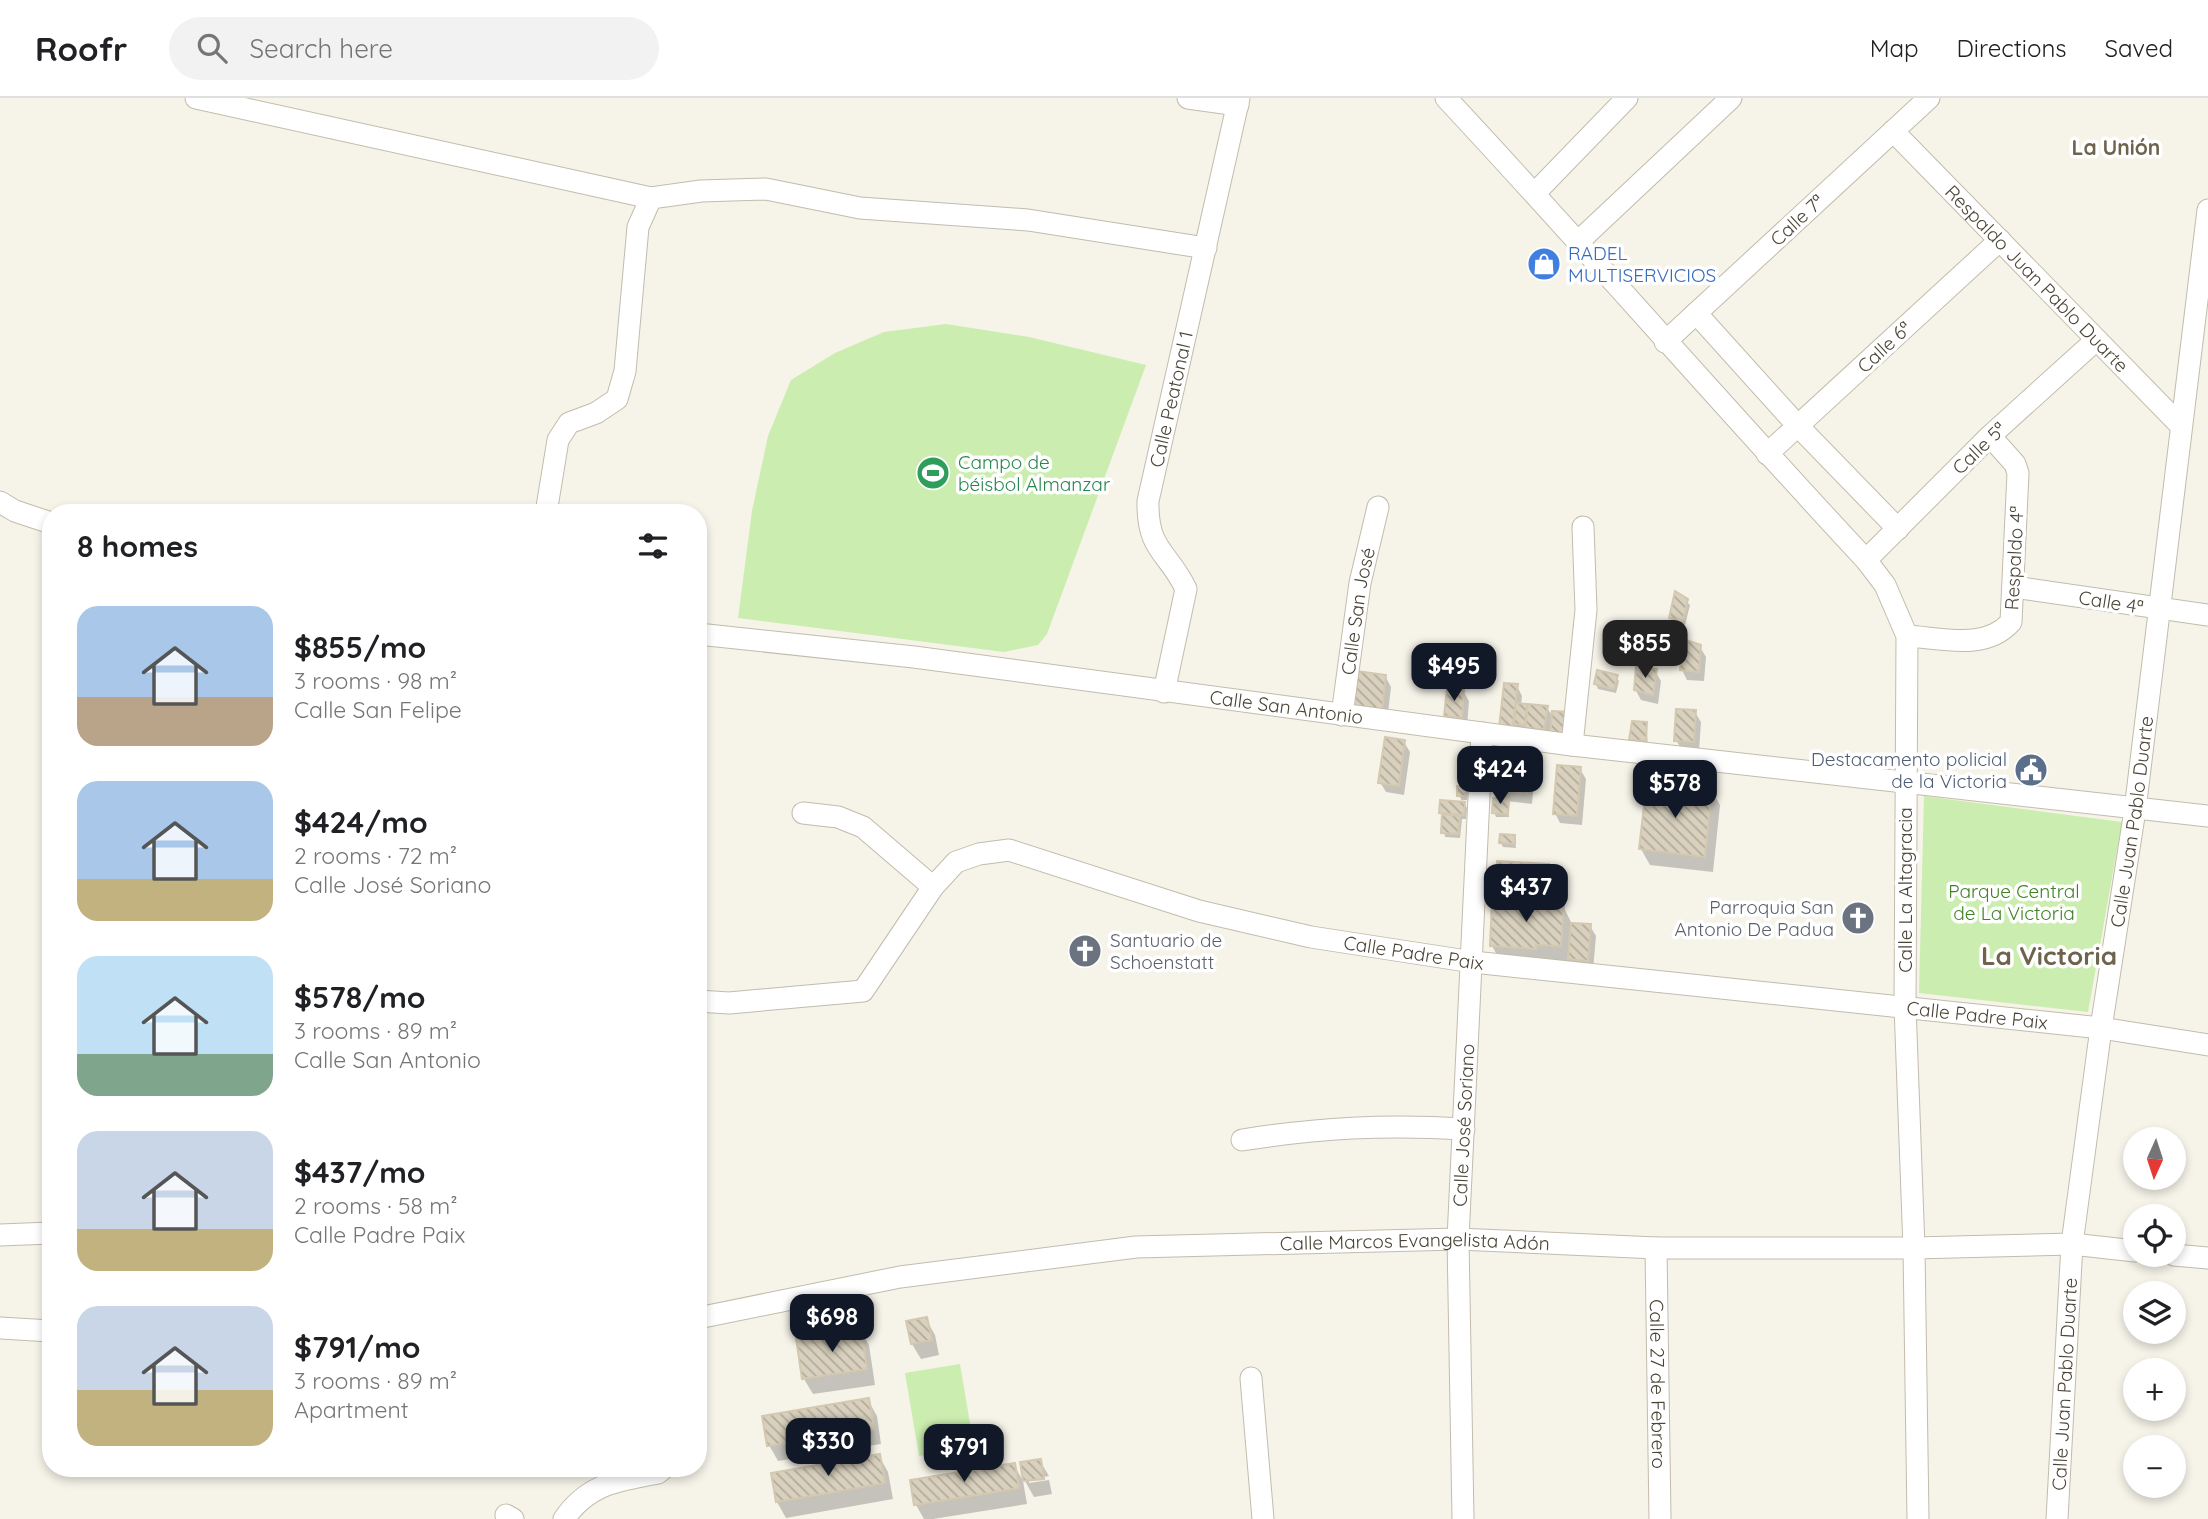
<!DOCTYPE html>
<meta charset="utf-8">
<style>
body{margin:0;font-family:Quicksand,sans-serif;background:#f2f2f2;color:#202124;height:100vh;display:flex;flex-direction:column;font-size:26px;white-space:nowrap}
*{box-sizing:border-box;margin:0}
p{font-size:23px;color:#757577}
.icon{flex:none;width:38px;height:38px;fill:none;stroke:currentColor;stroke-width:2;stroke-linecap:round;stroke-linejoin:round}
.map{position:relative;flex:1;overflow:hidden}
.panel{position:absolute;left:42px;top:406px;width:665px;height:973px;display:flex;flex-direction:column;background:#fff;border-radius:28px;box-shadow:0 4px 10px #0003}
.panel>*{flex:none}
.needle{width:46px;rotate:183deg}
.buttons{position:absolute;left:2123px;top:1029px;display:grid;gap:14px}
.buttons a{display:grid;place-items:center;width:63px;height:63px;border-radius:50%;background:#fff;box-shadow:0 4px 10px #0003;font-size:35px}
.price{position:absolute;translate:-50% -60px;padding:0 16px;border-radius:14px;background:#111827;color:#fff;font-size:23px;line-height:46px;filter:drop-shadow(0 2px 4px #0008)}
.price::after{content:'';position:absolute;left:50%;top:42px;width:21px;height:16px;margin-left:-10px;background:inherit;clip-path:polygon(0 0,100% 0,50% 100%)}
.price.selected{background:#222;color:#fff}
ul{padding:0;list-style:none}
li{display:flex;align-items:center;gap:21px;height:175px;padding:0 35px}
li span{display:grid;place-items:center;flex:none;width:196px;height:140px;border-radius:21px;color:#555}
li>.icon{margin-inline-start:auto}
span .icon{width:84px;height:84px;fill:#fffc;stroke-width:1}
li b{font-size:30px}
h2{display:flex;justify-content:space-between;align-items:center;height:84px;padding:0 35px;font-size:30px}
header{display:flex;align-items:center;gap:42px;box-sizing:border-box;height:98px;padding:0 35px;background:#fff;border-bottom:2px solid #e0e0e0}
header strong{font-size:33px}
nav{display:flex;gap:38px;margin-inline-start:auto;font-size:24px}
.search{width:490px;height:63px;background:#f2f2f2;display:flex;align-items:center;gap:18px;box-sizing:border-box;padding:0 24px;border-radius:38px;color:#757577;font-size:26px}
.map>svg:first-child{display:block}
.park{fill:#cbedaf}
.shadow{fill:#0003}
.building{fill:url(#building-back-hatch);stroke:#d4c9b0;stroke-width:2}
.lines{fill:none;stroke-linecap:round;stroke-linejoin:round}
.minor-casing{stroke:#c2bcab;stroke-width:23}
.minor{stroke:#fff;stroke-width:21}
.labels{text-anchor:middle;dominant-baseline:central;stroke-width:7;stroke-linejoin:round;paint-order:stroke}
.street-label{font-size:19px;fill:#4b4537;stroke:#fff}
.shop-label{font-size:19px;fill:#366cbe;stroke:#fff;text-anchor:start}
.leisure-label{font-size:19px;fill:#27864d;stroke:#fff;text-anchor:start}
.service-label{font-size:19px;fill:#4e5e75;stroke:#fff;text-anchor:end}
.park-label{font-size:19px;fill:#3f8224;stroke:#fff}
.worship-label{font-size:19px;fill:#5b616d;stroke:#fff;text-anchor:end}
.neighbourhood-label{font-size:21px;font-weight:bold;fill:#6e644d;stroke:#fff}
.district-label{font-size:26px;font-weight:bold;fill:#6e644d;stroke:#fff}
</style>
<header>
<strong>Roofr</strong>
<div class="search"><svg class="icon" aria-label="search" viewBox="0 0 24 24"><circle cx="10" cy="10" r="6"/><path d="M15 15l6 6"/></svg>Search here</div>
<nav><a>Map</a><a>Directions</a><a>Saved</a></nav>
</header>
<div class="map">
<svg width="2208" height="1421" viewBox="0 0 2208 1421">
<defs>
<pattern id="building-back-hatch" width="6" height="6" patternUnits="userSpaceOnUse" patternTransform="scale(1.75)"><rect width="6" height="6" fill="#d9d1be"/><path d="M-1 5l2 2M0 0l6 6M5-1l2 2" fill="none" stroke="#b2ab9b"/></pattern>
</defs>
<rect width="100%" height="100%" fill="#f6f3e9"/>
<path class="park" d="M946,226L1029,239L1146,267L1047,536L1038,547L1004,554L738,520L752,413L768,338L791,282L835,255L884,234Z
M1924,698L2122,724L2088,914L1919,895Z
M960,1266L974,1349L919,1358L905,1275Z"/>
<path class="shadow" d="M1676,495L1690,507L1685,527L1673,524L1670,520Z
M1684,543L1700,549L1706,559L1704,583L1687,582L1682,572Z
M1655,573L1661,583L1658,606L1641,602L1635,591Z
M1359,575L1385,578L1391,589L1387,623Z
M1616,579L1619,583L1616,595L1598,591L1596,586Z
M1517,588L1522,598L1521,607L1529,613L1547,610L1574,648L1507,640Z
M1463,593L1469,603L1467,629L1452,628L1446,618Z
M1695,614L1701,624L1699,653L1682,652L1676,642Z
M1646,625L1648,647L1634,646L1631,641Z
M1404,644L1410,654L1404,697L1386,694L1380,684Z
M1501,658L1529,660L1535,671L1532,706L1507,703L1509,719H1496L1494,714L1505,703L1499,692Z
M1580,671L1586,681L1582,727L1560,725L1555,715Z
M1673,686L1682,702L1681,707L1711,691L1720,707L1713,774L1650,767L1641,751Z
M1466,690L1467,702H1462L1467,710L1466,721H1462L1460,740L1445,739L1442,704L1463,705L1459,697Z
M1514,738L1516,750L1503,749L1501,745Z
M1548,768L1554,778L1553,800L1504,797L1498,787Z
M1563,808L1572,826L1590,828L1596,838L1593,872L1575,871L1571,863L1501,864L1492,848Z
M926,1221L935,1237L939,1257L921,1261L912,1246Z
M860,1232L869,1247L875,1287L813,1296L804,1281Z
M868,1302L877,1318L881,1346L778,1363L769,1347Z
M879,1358L888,1374L893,1401L786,1420L777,1404L773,1377Z
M1040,1363L1049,1378L1029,1381V1385L1049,1382L1052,1396L1034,1399L1025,1383L1022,1365Z
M1014,1367L1023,1383L1027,1406L933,1421H924L916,1407Z"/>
<path class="building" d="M1675,493L1688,501L1683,523L1669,520Z
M1683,541L1701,547L1699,574L1680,572Z
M1636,569L1657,571L1653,597L1634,592Z
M1597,572L1618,577L1614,591L1594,586Z
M1357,573L1386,577L1382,613L1353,610Z
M1504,585L1518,586L1512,632L1499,630Z
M1447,590L1464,591L1462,620L1444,618Z
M1516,605L1527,606L1525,627L1514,626Z
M1528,606L1548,608L1544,631L1525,630Z
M1676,611L1696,612L1694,644L1674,643Z
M1552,613L1571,614L1569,639L1550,638Z
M1632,623L1647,624L1646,643L1629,642Z
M1385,639L1405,642L1399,688L1378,685Z
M1500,656L1513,657L1510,694L1497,693Z
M1514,658L1530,659L1527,696L1511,693Z
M1557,667L1581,669L1577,718L1553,716Z
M1647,682L1674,685L1672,705L1683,706L1684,701L1689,702L1691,687L1712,689L1705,759L1639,751Z
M1457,688H1467L1466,698H1457Z
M1493,700L1509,701L1508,716L1492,715Z
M1440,702L1465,704L1464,717L1439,715Z
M1442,716L1460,718L1458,736L1441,735Z
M1500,736L1515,737V746L1499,745Z
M1497,763L1549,766L1548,790L1496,787Z
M1492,802L1564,806L1561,848L1536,847V851L1490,848Z
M1571,825L1591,826L1588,863L1568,861Z
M927,1219L932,1242L911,1246L906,1223Z
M861,1230L867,1271L802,1281L796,1240Z
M869,1300L874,1331L767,1348L762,1318Z
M880,1356L885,1385L776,1404L771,1375Z
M1041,1361L1044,1381L1023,1383L1020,1364Z
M1015,1365L1019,1390L914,1407L910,1382Z"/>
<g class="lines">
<defs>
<g id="minor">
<path d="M196,0L651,100"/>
<path d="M1188,0L1238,7"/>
<path d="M1446,0C1588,152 1724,310 1866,462L1885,487L1907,538L1905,908L1914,1150L1918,1421"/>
<path id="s1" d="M1893,33L2181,328"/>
<path d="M1535,95L1627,0"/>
<path d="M1579,143L1731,0"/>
<path d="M1696,215L1798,328L1898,431"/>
<path d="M1665,244L1929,0"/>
<path d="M1767,356L2000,142"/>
<path d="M0,404L15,413L51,425"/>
<path d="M546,415L558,342L569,325L596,315L617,301L625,273L638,129L651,100L701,93L766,91L860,110L1028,122L1206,150"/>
<path d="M1866,462L1990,338L2095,243"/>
<path d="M2014,489L2208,517"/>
<path id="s2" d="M698,536L914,559L1572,647L2208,718"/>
<path d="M1907,538C1942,540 1985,553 2011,524L2018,375L2015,366L1990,338"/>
<path id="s3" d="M1164,594L1186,491C1168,453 1147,453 1148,403L1239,0"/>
<path id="s4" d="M1342,617L1360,485L1378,409"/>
<path d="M1572,647L1586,512L1583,429"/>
<path d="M803,715L838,719L863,729L933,789"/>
<path id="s5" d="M698,903L729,905L863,893L933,789L956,764L979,756L1009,752L1199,813L1311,839L1473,864L2101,930L2208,947"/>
<path d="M1242,1042C1318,1030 1386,1026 1464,1031"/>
<path d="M0,1137L51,1135"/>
<path id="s6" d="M1656,1150L1660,1421"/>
<path d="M2174,1157L2208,1160"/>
<path id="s7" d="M698,1220L900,1179L1136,1149L1458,1141L1656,1150H1914L2072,1146L2135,1153"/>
<path d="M0,1230L51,1233"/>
<path d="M1251,1280L1263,1421"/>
<path d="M506,1417L513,1421"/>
<path d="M564,1421C589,1385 618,1383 658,1375L664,1370"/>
<path id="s8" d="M1463,1421L1458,1141L1482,635"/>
<path id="s9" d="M2057,1421L2072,1146L2101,930L2135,712L2208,112"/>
</g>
</defs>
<use href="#minor" class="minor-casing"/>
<use href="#minor" class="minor"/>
</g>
<defs>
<symbol id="shop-disc" viewBox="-11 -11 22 22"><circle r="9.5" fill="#3f7fe0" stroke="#fff"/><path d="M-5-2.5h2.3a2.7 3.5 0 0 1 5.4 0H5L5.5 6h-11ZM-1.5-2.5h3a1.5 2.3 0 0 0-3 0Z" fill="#fff"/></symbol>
<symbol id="stadium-disc" viewBox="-11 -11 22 22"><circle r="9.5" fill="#2e9e5b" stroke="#fff"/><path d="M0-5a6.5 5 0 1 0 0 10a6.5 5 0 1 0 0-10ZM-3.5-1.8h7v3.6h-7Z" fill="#fff"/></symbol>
<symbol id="civic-disc" viewBox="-11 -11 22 22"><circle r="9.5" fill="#5c6f8a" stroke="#fff"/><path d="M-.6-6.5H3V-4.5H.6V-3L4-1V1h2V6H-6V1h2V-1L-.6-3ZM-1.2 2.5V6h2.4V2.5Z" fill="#fff"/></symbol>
<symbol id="church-disc" viewBox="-11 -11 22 22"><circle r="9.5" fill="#6b7280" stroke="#fff"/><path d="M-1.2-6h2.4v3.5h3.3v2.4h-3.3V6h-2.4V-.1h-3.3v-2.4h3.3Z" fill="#fff"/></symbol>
</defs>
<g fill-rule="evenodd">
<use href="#shop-disc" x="1525" y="147" width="38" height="38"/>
<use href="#stadium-disc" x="914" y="356" width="38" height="38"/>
<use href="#civic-disc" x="2012" y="653" width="38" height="38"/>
<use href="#church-disc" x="1839" y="801" width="38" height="38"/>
<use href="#church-disc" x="1066" y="834" width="38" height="38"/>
</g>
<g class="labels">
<g class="street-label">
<text transform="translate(1797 122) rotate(-43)">Calle 7ª</text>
<text stroke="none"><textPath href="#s1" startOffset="206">Respaldo Juan Pablo Duarte</textPath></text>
<text transform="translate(1884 249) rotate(-43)">Calle 6ª</text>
<text stroke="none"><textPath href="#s3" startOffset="308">Calle Peatonal 1</textPath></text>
<text transform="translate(1979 350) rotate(-44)">Calle 5ª</text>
<text transform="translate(2014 460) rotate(-87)">Respaldo 4ª</text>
<text transform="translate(2111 504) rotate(9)">Calle 4ª</text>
<text stroke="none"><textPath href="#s4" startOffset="105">Calle San José</textPath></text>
<text stroke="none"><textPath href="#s2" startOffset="593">Calle San Antonio</textPath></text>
<text stroke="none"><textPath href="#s9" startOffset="702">Calle Juan Pablo Duarte</textPath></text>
<text transform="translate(1905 792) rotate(-90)">Calle La Altagracia</text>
<text stroke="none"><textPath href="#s5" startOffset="798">Calle Padre Paix</textPath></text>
<text stroke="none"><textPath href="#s5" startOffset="1365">Calle Padre Paix</textPath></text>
<text stroke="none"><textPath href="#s8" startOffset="394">Calle José Soriano</textPath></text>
<text stroke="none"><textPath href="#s7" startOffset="723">Calle Marcos Evangelista Adón</textPath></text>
<text stroke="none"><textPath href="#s6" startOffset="136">Calle 27 de Febrero</textPath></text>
<text stroke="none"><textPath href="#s9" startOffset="135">Calle Juan Pablo Duarte</textPath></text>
</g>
<g class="shop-label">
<text x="1568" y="155">RADEL<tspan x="1568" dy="22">MULTISERVICIOS</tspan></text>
</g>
<g class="leisure-label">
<text x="958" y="364">Campo de<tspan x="958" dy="22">béisbol Almanzar</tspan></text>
</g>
<g class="service-label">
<text x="2007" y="661">Destacamento policial<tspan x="2007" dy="22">de la Victoria</tspan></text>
</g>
<g class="park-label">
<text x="2014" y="793">Parque Central<tspan x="2014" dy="22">de La Victoria</tspan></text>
</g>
<g class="worship-label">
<text x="1834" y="809">Parroquia San<tspan x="1834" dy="22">Antonio De Padua</tspan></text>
<text x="1110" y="842" text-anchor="start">Santuario de<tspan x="1110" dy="22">Schoenstatt</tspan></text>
</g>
<g class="neighbourhood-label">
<text x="2116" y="49">La Unión</text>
</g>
<g class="district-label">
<text x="2049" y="857">La Victoria</text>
</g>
</g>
</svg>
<div class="buttons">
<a><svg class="needle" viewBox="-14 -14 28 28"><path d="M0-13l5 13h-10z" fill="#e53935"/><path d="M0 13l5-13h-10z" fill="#757577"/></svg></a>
<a><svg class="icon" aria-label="locate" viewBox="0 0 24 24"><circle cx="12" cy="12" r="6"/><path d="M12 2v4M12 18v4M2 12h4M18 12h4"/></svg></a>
<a><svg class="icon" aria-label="layers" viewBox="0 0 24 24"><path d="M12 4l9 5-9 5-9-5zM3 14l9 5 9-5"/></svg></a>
<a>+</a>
<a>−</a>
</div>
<b class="price selected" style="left:1645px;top:582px">$855</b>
<b class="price" style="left:1454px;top:605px">$495</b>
<b class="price" style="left:1500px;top:708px">$424</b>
<b class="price" style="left:1675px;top:722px">$578</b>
<b class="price" style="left:1526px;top:826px">$437</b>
<b class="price" style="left:832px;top:1256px">$698</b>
<b class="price" style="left:828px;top:1380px">$330</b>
<b class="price" style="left:964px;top:1386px">$791</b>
<section class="panel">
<h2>8 homes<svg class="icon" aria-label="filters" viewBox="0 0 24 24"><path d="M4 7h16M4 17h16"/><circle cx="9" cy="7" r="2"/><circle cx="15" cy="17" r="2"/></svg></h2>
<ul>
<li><span style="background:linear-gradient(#a9c7e8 65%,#b9a48a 0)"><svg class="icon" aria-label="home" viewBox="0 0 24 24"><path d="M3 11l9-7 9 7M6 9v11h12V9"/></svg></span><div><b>$855/mo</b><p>3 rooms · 98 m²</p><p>Calle San Felipe</p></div></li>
<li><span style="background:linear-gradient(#a9c7e8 70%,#c2b280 0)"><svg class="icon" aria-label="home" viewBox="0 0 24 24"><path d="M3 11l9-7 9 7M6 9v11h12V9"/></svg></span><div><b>$424/mo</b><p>2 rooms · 72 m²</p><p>Calle José Soriano</p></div></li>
<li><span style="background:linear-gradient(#bfe0f5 70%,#7fa58c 0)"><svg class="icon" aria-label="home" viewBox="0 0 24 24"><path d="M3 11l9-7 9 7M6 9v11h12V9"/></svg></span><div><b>$578/mo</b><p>3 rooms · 89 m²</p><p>Calle San Antonio</p></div></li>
<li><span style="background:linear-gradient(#c9d6e8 70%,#c2b280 0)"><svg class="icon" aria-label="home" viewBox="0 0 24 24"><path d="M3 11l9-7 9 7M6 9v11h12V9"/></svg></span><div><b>$437/mo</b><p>2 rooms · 58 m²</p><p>Calle Padre Paix</p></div></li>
<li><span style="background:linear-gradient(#c9d6e8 60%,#c2b280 0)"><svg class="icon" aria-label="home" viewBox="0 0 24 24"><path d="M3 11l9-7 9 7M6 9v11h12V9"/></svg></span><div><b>$791/mo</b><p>3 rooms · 89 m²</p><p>Apartment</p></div></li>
</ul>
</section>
</div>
